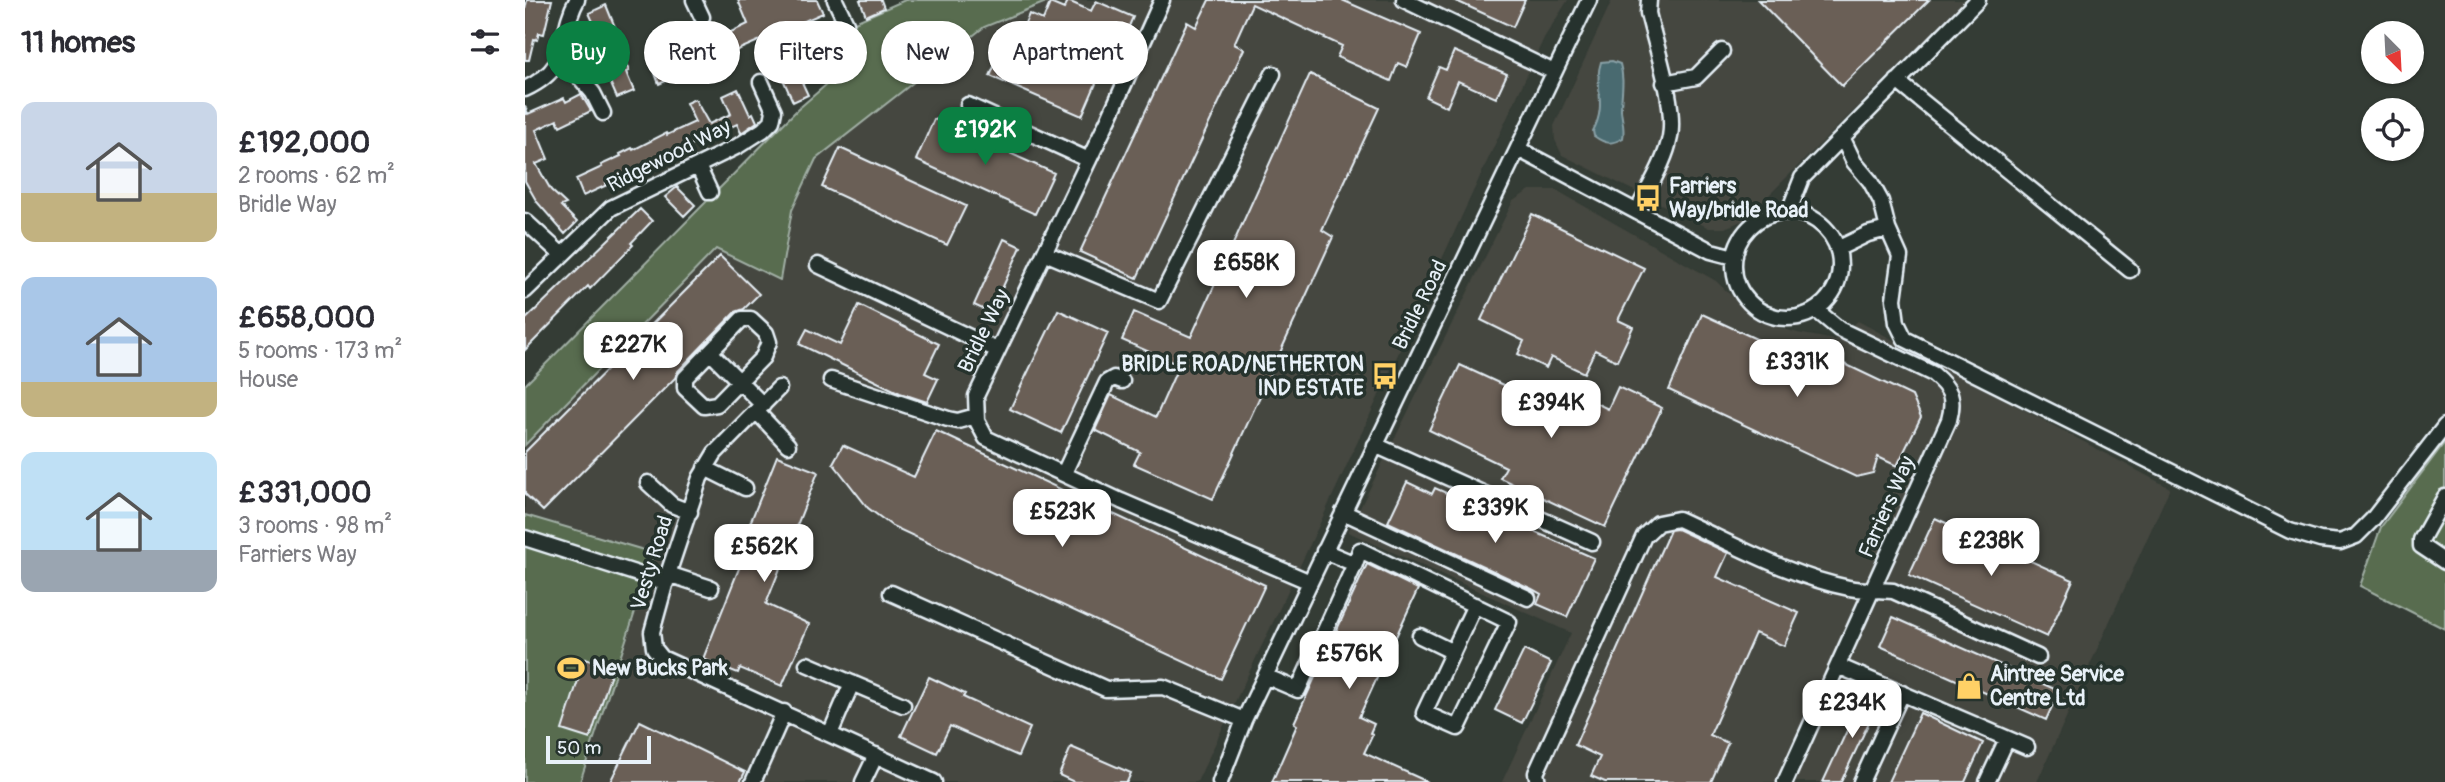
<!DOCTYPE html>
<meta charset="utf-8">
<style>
body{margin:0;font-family:Pangolin,sans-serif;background:#f2f2f3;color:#2b2b33;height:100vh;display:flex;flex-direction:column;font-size:26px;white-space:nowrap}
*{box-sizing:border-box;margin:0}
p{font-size:23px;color:#7c7c81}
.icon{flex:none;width:38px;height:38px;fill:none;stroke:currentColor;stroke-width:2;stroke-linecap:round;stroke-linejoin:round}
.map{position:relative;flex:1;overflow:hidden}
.drawer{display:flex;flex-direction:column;background:#fff;width:525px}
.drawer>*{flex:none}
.guide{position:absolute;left:21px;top:21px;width:665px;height:63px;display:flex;gap:14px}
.needle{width:46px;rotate:156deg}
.tools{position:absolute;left:1836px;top:21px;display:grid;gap:14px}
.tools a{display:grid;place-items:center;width:63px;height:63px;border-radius:50%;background:#fff;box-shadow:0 2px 5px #0004;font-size:35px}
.scale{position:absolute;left:21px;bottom:18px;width:105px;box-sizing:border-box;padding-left:7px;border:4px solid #e8f1f8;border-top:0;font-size:19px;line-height:24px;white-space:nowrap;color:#e8f1f8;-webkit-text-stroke:5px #26332d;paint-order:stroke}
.price{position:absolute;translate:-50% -60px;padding:0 16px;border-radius:14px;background:#fff;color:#222;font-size:23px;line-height:46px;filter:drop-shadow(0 2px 4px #0008)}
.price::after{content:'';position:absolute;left:50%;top:42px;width:21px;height:16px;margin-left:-10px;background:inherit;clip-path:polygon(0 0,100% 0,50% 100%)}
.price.current{background:#0b8043;color:#fff}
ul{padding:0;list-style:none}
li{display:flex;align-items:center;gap:21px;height:175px;padding:0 21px}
li span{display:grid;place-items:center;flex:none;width:196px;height:140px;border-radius:14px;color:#555}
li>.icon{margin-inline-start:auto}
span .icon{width:84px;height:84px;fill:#fffc;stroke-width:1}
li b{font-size:30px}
h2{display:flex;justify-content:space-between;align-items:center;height:84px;padding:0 21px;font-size:30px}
.tag{padding:0 24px;border-radius:32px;background:#fff;box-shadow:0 2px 5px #0004;font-size:24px;line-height:63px}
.tag.current{background:#0b8043;color:#fff}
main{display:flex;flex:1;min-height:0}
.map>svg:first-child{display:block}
.built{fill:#44463f}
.green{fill:#586c4f;stroke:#a0aea4;stroke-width:2}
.water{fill:#496a70;stroke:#89a0a6;stroke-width:2}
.building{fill:#6b5f57;stroke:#e8f1f8;stroke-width:2}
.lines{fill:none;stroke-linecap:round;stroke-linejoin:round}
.minor-casing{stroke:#e8f1f8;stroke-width:19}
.minor{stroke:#26332d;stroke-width:14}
.labels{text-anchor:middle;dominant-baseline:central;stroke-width:7;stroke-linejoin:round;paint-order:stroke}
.street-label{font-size:21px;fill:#e8f1f8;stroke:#26332d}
.poi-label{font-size:21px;font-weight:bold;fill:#e8f1f8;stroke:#26332d;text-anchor:start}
</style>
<main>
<section class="drawer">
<h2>11 homes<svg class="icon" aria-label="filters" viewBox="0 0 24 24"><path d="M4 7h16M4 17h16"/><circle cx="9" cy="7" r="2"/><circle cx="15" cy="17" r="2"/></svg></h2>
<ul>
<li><span style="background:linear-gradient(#c9d6e8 65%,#c2b280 0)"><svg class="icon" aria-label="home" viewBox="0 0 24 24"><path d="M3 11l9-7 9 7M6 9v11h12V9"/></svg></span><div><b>£192,000</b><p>2 rooms · 62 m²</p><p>Bridle Way</p></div></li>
<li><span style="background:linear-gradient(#a9c7e8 75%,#c2b280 0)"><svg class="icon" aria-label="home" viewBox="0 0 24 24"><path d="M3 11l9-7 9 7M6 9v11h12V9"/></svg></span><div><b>£658,000</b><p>5 rooms · 173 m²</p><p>House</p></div></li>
<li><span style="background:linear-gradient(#bfe0f5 70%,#9aa5b1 0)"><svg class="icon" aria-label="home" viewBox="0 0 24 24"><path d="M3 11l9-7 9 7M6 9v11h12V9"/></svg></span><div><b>£331,000</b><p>3 rooms · 98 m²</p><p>Farriers Way</p></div></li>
</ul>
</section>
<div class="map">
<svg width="1920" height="782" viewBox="0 0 1920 782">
<rect width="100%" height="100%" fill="#343c35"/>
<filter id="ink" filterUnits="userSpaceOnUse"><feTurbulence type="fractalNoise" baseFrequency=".0143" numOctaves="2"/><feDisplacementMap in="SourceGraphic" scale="14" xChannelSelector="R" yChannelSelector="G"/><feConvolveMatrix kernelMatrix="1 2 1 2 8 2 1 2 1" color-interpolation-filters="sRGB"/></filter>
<g filter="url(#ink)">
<path class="built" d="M526,0H1043L1019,38L790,534L672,782H55L129,553L0,515V446L191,249L255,280L267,210L291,159L459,27Z
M1087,0H1440L1219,220L1200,228H1184L1037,155L1030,140L1029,126Z
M1005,190H1031L1191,281L1234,322L1273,333L1310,340L1333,321L1645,488L1512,782H977L1046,633L823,532L988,201Z"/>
<path class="green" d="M380,0H526L459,27L291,159L267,210L255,280L191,249L0,445V385L272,110L324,65L309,31Z
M1920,442V629L1835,586L1856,527Z
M0,515L129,553L55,782H0Z"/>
<path class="water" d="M1087,61L1095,64C1100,81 1096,94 1096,110C1097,121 1100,129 1098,138C1086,145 1080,144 1069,136L1068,131C1083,103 1068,86 1076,62Z"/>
<path class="building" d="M2,0H27L19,34L14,33L12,40L9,39L4,60H0V10Z
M213,0H292L298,13L134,84L127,65L170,49L223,24Z
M335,0H356L359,8L341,16Z
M684,0H817L896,34L882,67L873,63L866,81L812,57L817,46L727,4L709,44L719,49L612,278L555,252L662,22L671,27Z
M929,0H1000L988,27Z
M1233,0H1404L1317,86Z
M543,1L566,11L571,1L608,17L592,54L585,51L557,116L465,76L478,46L488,51L504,14L518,20L525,3L539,9Z
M81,5L90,27L86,29L104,71L101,72L109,91L92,98L85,82L87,81L68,45L77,41L64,13Z
M929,51L982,74L971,98L933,81L922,107L901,97L914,67L921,70Z
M268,63L283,95L268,102L254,70Z
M785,74L854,108L797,230L808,237L688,499L609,464L615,452L570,430L586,395L631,417L654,365L597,340L609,312L666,337Z
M213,89L225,115L228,113L232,122L216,133L212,124L81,183L82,185L58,196L51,179L77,167L76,165L96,156L95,154L107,148L108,150L141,133L142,135L170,122L161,103L170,99L184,124L206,114L198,96Z
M56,94L66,111L35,126L32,120L11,130L23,159L11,164L26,190L41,204L36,206L52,222L40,234L12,202L0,181V106L3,114L39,98L41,102Z
M409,119L529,173L510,214L391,160Z
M315,148L441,206L422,245L297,187Z
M152,187L170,205L159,216L140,197Z
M115,209L127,221L106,243L108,245L65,289L63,286L0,350V320Z
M1007,214L1119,268L1093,320L1108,327L1092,361L1070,350L1059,373L1026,357L1021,368L993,354L999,341L956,320Z
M479,239L496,247L466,313L449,305Z
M195,256L234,294L219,309L210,312L153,371L150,378L18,511L0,494V452Z
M334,305L414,344L400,373L413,379L402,402L375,393L274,344L282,329L315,345Z
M533,310L583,333L536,433L485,409Z
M1177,314L1292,367L1301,355L1387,396L1396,417L1372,466L1353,457L1348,473L1331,477L1144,390Z
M935,365L1023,406L1033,385L1083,409L1093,387L1137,408L1080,527L975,478L981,467L904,430Z
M411,431L740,585L696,679L367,526L343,508L308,463L318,445L389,477Z
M252,456L293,472L241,604L284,624L257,686L215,668L213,673L178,659L226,538L220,536Z
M882,482L907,494L910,488L1069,558L1042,617L1012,604L1016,594L1007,589L863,522Z
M1410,518L1548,580L1522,637L1384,575Z
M1152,529L1203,553L1192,577L1274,613L1259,646L1230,633L1185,735L1203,743L1186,782H1080L1066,776L1075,757L1050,745L1145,530Z
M842,564L893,589L834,717L849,724L845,733L848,734L839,753L903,782H747L772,725L769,723Z
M1368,617L1534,691L1521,720L1355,646Z
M999,650L1026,663L997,723L970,710Z
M60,659L88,668L65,739L37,730Z
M404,677L440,694L438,697L505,728L493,756L425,726L412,753L376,736Z
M1339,694L1354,701L1316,782H1298Z
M1395,713L1458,743L1440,782H1363Z
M115,721L220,772L215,782H85Z
M546,747L606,773L602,782H549L534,775Z"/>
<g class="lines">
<defs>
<path id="minor" d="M169,0L177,17
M310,0L321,23
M637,0L584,118L451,396L452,421L461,438L596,501L785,582
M879,0L1029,72
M35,57L49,65L51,73L68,93L78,113
M1372,81L1605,270
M1139,83L1171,77L1197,51
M0,89C51,65 31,37 52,0
M443,105L564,160
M1317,137L1329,162L1345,181L1356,201L1363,229L1375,256L1369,299L1372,323L1380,339L1765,531L1795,540L1815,542L1831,536L1847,520L1920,426
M993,149L1186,251L1209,257
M173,166L185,192
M1264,211L1277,178L1453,0
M1209 265a53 53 0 1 1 106 0a53 53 0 1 1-106 0Z
M1112,212C1123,188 1140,163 1145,137C1151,105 1131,47 1123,13L1124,0
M0,221L37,255
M1314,248L1343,234L1363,229
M520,253L634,301L748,74
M293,265L472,350
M0,291L86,208L213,146L238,130L247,121L249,111L236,82
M217,319H226L241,333L244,342L238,357L192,404L179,406L160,388V378Z
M185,352L238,405
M306,380L423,419L433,421L451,416
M254,388L190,453L175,478L143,574L127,632L129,648L137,658L409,782
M231,411L263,445
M850,445L1067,542
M180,468L220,488
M539,473L582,382L589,378L597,381
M123,483L147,505L165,512
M1920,497L1896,540V546L1920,562
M818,512L1003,598
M0,538L141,583
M830,564L835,550L984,622L933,728L899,713L950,605
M143,574L186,588
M366,593L581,689L638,687L719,720
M895,636L928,652
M282,664L378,705
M1313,666L1502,747
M740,676L773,690L830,564L799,551
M305,734L327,683
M228,782L259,712
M338,782L351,755
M695,782L719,720L1064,0
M1013,782L1011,773L1119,536L1133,523L1153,519C1208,544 1264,576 1324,588C1337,591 1354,589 1368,591L1513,657
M1260,782L1424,420C1430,398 1426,389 1408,374L1314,329L1291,310
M1336,782L1377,693
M1462,782L1482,739"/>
</defs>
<use href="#minor" class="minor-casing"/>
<use href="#minor" class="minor"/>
</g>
</g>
<defs>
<symbol id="bus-bare" viewBox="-9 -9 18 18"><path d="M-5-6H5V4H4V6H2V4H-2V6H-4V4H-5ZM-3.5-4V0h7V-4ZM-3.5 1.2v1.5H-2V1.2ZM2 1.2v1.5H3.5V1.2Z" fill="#ffd166" stroke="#26332d" stroke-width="2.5" paint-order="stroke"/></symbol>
<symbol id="stadium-bare" viewBox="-9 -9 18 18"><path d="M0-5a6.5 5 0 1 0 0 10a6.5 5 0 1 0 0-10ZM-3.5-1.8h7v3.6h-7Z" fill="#ffd166" stroke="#26332d" stroke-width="2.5" paint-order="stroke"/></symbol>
<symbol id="shop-bare" viewBox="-9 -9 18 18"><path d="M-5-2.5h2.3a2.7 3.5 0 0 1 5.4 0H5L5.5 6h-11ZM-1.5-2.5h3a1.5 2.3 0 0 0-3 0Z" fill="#ffd166" stroke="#26332d" stroke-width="2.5" paint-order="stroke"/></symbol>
</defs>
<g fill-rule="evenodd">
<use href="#bus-bare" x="1104" y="179" width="38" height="38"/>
<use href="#bus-bare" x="841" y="357" width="38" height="38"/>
<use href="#stadium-bare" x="27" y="649" width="38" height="38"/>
<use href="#shop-bare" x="1425" y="667" width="38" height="38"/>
</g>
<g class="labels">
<g class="street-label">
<text transform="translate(144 156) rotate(-27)">Ridgewood Way</text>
<text transform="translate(895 305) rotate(-64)">Bridle Road</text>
<text transform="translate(459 331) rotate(-64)">Bridle Way</text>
<text transform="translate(1362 507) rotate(-66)">Farriers Way</text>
<text transform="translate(127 563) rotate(-73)">Vesty Road</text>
</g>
<g class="poi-label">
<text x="1144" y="186">Farriers<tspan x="1144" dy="24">Way/bridle Road</tspan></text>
<text x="839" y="364" text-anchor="end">BRIDLE ROAD/NETHERTON<tspan x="839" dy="24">IND ESTATE</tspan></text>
<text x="67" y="668">New Bucks Park</text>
<text x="1465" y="674">Aintree Service<tspan x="1465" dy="24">Centre Ltd</tspan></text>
</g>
</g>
</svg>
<div class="tools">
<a><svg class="needle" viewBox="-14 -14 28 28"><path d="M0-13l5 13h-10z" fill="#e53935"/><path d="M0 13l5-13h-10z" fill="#7c7c81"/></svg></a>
<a><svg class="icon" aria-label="locate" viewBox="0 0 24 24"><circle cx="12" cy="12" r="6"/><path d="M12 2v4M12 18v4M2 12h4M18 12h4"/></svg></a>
</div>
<div class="scale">50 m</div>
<b class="price current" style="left:460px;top:167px">£192K</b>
<b class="price" style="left:721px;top:300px">£658K</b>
<b class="price" style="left:108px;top:382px">£227K</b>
<b class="price" style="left:1272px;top:399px">£331K</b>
<b class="price" style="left:1026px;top:440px">£394K</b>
<b class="price" style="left:970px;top:545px">£339K</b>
<b class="price" style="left:537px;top:549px">£523K</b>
<b class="price" style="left:1466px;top:578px">£238K</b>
<b class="price" style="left:239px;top:584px">£562K</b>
<b class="price" style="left:824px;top:691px">£576K</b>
<b class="price" style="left:1327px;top:740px">£234K</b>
<div class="guide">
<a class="tag current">Buy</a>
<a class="tag">Rent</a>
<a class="tag">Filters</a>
<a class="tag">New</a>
<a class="tag">Apartment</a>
</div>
</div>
</main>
